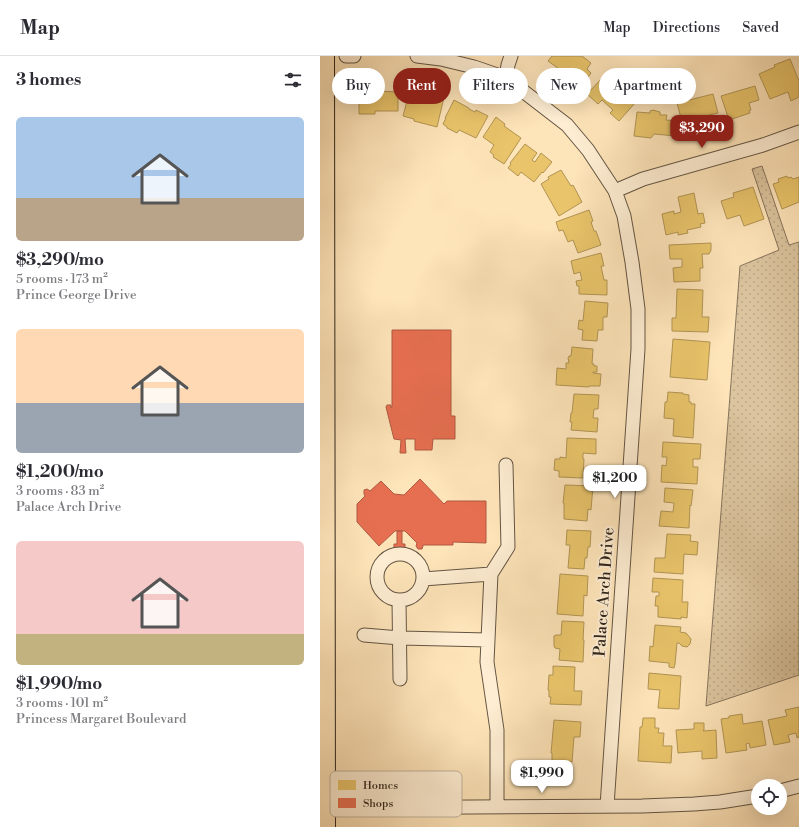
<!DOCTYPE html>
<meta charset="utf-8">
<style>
body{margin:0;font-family:"Libre Bodoni",serif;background:#f2f2f3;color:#2b2b33;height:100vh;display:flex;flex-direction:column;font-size:15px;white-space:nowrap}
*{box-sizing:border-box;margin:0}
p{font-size:13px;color:#7c7c81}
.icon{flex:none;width:22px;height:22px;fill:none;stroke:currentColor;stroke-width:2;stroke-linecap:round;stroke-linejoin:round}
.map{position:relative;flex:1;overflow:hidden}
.sheet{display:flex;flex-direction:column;background:#fff;width:320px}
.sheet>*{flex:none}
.guide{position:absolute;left:12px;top:12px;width:380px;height:36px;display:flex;gap:8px}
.buttons{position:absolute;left:431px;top:723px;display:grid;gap:8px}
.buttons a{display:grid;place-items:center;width:36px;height:36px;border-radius:50%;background:#fff;box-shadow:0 4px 16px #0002;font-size:20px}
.price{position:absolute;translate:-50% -34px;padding:0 9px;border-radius:8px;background:#fff;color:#222;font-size:13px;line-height:26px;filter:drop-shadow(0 1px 2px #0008)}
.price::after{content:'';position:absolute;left:50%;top:24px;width:12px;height:9px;margin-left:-6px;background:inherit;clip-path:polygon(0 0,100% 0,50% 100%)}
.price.on{background:#8f2418;color:#fff}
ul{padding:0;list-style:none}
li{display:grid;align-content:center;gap:8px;height:212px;padding:0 16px}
li span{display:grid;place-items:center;height:124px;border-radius:6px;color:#555}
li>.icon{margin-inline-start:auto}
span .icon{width:72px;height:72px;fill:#fffc;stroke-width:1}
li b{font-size:17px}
h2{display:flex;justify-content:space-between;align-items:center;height:48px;padding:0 16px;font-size:17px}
.pill{padding:0 14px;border-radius:18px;background:#fff;box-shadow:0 4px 16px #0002;font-size:14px;line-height:36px}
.pill.on{background:#8f2418;color:#fff}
header{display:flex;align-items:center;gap:24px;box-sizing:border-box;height:56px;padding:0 20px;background:#fff;border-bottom:1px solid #e1e1e2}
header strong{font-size:19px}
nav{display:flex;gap:22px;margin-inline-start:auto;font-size:14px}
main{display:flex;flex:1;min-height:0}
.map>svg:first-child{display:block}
.park{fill:url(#park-dots);stroke:#85745d}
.homes{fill:#e9c46a;stroke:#b19453}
.shops{fill:#e76f51;stroke:#b05941}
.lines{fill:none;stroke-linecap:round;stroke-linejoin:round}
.minor-casing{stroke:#635543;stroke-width:15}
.major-casing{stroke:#2f251c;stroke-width:18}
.minor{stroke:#feedd2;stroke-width:13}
.major{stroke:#fee4b9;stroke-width:16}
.labels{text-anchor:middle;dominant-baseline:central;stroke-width:4;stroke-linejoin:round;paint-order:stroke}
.street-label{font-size:16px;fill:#2f251c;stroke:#feedd2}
.key{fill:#feedd2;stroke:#c0b19b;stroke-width:1}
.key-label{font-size:11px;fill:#2f251c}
</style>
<header>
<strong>Map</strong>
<nav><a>Map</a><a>Directions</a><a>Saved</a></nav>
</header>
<main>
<section class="sheet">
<h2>3 homes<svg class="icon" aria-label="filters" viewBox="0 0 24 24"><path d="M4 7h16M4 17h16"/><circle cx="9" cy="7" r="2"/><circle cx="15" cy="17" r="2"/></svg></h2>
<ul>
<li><span style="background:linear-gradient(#a9c7e8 65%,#b9a48a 0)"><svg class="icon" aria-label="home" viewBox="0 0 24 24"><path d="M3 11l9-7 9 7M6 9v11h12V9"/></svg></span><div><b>$3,290/mo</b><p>5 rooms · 173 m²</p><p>Prince George Drive</p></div></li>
<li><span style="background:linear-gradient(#ffd9b3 60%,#9aa5b1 0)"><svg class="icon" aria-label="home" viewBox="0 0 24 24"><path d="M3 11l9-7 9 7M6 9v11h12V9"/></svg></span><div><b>$1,200/mo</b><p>3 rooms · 83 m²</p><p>Palace Arch Drive</p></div></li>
<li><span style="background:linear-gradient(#f6c9c9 75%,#c2b280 0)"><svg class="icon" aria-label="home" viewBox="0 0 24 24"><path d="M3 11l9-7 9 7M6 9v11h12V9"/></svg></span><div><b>$1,990/mo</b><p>3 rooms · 101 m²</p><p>Princess Margaret Boulevard</p></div></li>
</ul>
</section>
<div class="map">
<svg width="479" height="771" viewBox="0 0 479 771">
<defs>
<pattern id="park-dots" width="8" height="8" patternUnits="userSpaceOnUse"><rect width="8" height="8" fill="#dbc49e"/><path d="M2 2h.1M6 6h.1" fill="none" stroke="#bca888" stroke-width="1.8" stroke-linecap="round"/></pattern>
</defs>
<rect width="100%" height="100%" fill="#fee4b9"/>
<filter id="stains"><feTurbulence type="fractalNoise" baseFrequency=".005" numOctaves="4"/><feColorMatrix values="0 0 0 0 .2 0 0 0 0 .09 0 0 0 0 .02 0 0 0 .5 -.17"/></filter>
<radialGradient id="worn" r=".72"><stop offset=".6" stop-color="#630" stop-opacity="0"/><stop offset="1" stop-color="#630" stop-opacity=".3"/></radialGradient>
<path class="park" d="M442,110L469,189L479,186V619L386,650L420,210L459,194L432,113Z"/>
<path class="homes" d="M232,0H262L271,7L267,13L271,17L261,31L238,14L239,13L228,5Z
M470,3L479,25V41L471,45L468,36L450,43L439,18L455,11L454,9Z
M284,20L315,47L299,65L290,57L293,54L282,44L278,48L267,38Z
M435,30L439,44L429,47L431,54L429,55L430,57L409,64L401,40Z
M104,32L125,37L117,71L94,65V63L83,60L87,45L86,44L88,37L102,41Z
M39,34H58V35L78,36V55H55V58H39Z
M393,38L398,57L376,62L379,74L365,77L357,47Z
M134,44L149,52V53L155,56L156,54L168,60L156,82L139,74L137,77L127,72V71L123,68L126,62H125Z
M333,54L340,56V59H347L346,64L357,65L356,80L334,78L331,82L314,80L317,56L330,57V55Z
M176,61L185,68L184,70L201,82L184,108L173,101L174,99L170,96L174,89L163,81Z
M205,88L217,97L212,104L215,106L221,97L232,106L223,117L222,116L214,126L201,116L198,120L188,112L191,108L190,107Z
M241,114L251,130L253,129L262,146L239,160L221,128L229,123L228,121Z
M467,120L468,122L471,121L473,123L479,121V146L462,153L453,128L459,126L458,123Z
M433,131L444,163L424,170L420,159L407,163L401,145L414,141L413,137Z
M374,137L378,158L383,157L385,167L380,168L381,171L367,174L368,177L358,179V176L346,179L342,158L354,155V158L361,156L358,141Z
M269,154L273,165L271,166L274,175H276L281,189L258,197L253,184L248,186L243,174L239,175L236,166Z
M391,187V194L389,198H382L383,212H380V225L354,226L353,212L362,211V203H350L349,189Z
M281,197L284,210H281L284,224H287V239L259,238V230H257L256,225L262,224L260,216L254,218L251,205Z
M357,233L383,234L382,261H389L388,276L352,275V262H356Z
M265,245L288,247L287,261H283V274H278L277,285L262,284L263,274L258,273L259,264L263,265Z
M353,283L390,286L387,324L350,321Z
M252,291L273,293L272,308H274V310H277V316H273V317L281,318L280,330H269V331L236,329L237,312L246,313V307H249L248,302L249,300H251Z
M348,336L363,337V338L369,339V346H371V348H375L373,382L353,380L354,363L344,362L345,346H347Z
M254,338L279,339L278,353H274L273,362H278L277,376L251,374L252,366H250L251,357H252Z
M247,382L276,383V398L263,397V403H264L263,422L239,421V415L234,414L235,403H240V401L246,402Z
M343,386L381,388L380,403H373V411H378L377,428L341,426L342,409L346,410L347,401H342Z
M245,429L273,430L271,454L268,453L267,465L244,463V447H243Z
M345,432L373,434L371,450L370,449L369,472L339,470L341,455L353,456L354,447L344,446Z
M247,474L271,475L270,491H268L267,502H265L264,513L248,512L250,489H246Z
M347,478L371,479L370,485L378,486L377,499L364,498L363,518L334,516L335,502H345Z
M240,518L268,520L267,540L264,539L263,560L237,558Z
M333,522L363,524L362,546H368L367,562L361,561V563L338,561V550H335L336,540H339V536H332Z
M242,565L264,566L263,584H264L263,606L239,604L240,593L235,592L234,590V580L236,579H241Z
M335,569L361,571L360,576L366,577L371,583L370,588L367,591L362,590L359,587H357L355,608L354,612L349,611V607L329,605L330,590L333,591Z
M233,610L255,611L254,635H262L261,649L230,648L231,641H229V634H228L229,619H233Z
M329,617L361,620L359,653L338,652L340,634L328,633Z
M479,651V681L477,682L476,677L468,679L470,686L454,689L448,664L467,660L465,654Z
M422,658L423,668L442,665L446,689L430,692L429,687L426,688L427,694L406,697L401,663L409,662V660Z
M323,662H335V672H339L338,677H344L343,690H352L351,707L318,705L320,671H322Z
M234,664L261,666L260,681H254L252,706L232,705V697H231Z
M374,667H384V674L383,675L396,674L397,702L382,703V695L358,697L356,674L374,673Z"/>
<path class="shops" d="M72,274H131V360H135V383H113L112,394H95V383H85L86,397H80L81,384L74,383L66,351L67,349H71V352L72,351Z
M100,423L124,448L127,445H166V487L133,486V489H103V490L102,493H98L96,490L97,487L85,475H75L59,490L37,466V448L45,440L44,438V434L47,433L50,435L61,425L74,438L84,439Z
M77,475H82V488H85V503H74V488H77Z"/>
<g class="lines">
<defs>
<path id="minor" d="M26,0H34
M97,0L121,3L154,11L186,22L247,69L268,94L295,135L304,160L312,206L318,253V293L287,750
M186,22L188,9L191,0
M295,135L323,123L443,89L479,76
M57 521a23 23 0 1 1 46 0a23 23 0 1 1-46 0Z
M171,518L188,491L186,409
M103,523L171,518L167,606L177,674V751
M79,544L80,623
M44,579L80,582L168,584
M460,735L479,730
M0,752L322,750L374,748L400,746L438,740"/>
<path id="major" d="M6,0L7,771"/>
</defs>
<use href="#minor" class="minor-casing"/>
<use href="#major" class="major-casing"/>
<use href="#minor" class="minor"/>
<use href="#major" class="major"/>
</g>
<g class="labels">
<g class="street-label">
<text transform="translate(284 536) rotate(-86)">Palace Arch Drive</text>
</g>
</g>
<rect x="10" y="715" width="132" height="46" rx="6" class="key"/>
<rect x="18" y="724" width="18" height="10" fill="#e9c46a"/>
<rect x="18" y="742" width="18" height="10" fill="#e76f51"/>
<g class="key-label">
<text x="43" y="733">Homes</text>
<text x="43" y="751">Shops</text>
</g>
<rect width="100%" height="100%" filter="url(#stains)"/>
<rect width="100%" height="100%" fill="url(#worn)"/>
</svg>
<div class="buttons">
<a><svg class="icon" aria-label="locate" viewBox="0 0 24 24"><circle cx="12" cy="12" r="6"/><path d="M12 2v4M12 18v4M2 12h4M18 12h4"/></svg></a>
</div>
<b class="price on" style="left:382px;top:93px">$3,290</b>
<b class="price" style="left:295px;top:443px">$1,200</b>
<b class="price" style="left:222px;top:738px">$1,990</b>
<div class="guide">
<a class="pill">Buy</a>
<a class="pill on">Rent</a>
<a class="pill">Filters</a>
<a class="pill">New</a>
<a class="pill">Apartment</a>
</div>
</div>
</main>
